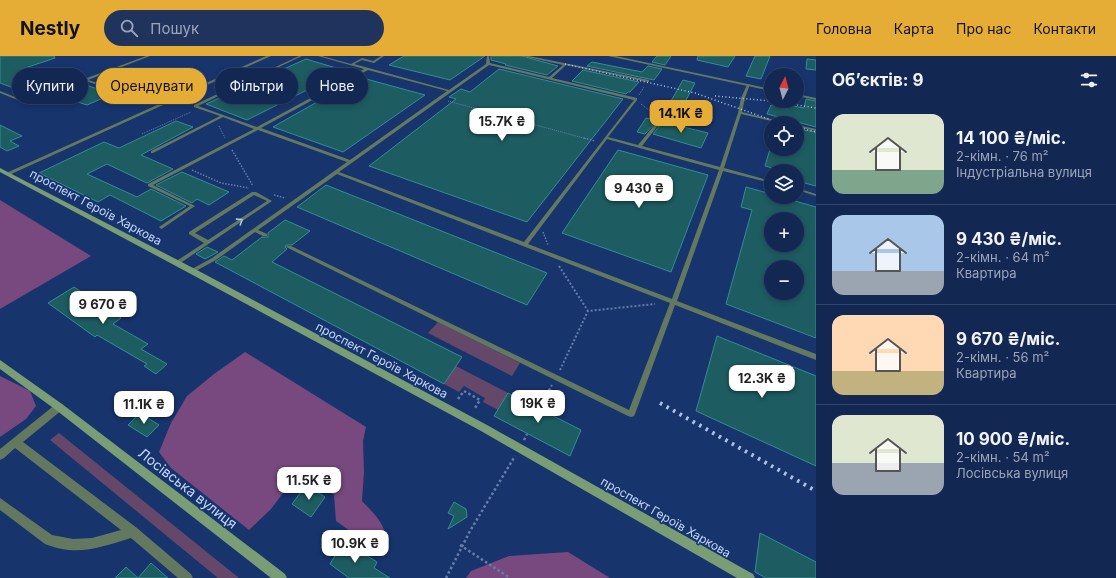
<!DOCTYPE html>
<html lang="uk">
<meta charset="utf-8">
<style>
body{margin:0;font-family:Inter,sans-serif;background:#1f335c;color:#f1f3f6;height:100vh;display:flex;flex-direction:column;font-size:15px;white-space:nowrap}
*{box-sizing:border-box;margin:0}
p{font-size:13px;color:#9ca5b8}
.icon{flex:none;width:22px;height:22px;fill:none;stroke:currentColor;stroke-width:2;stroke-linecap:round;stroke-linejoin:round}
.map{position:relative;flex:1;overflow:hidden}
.sheet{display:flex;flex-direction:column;background:#122752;width:300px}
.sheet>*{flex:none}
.guide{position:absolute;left:12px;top:12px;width:380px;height:36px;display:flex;gap:8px}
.needle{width:26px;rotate:6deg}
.tools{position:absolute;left:764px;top:12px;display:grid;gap:8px}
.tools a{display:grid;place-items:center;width:40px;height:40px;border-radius:50%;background:#122752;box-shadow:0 2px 6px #0003,0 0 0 1px #314469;font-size:20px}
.price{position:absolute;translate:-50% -34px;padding:0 9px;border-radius:8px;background:#fff;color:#222;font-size:13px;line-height:26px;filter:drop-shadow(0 1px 2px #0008)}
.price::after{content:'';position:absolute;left:50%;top:24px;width:12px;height:9px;margin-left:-6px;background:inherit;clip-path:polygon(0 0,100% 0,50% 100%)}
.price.on{background:#e5ad35;color:#111}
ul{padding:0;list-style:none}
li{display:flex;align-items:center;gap:12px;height:100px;padding:0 16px}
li+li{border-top:1px solid #314469}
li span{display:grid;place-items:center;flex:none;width:112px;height:80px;border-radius:12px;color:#555}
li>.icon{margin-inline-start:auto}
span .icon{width:48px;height:48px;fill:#fffc;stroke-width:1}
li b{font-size:17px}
h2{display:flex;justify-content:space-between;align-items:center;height:48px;padding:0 16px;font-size:17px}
.chip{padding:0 14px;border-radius:18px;background:#122752;box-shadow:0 2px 6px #0003,0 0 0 1px #314469;font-size:14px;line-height:36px}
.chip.on{background:#e5ad35;color:#111}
header{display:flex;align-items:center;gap:24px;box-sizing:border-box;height:56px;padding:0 20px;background:#e5ad35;color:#111}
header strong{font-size:19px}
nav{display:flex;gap:22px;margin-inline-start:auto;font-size:14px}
.search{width:280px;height:36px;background:#1f335c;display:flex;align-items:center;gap:10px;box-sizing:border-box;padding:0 14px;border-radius:22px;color:#9ca5b8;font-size:15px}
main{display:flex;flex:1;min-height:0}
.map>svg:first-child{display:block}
.green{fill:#65476a}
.forest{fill:#77497e}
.building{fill:#1d5c61;stroke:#338d93;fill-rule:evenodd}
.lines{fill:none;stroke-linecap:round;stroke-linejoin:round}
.path-far3{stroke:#657dac;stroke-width:1;stroke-dasharray:1 1;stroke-linecap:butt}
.path-far2{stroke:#657dac;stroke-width:1.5;stroke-dasharray:1.5 1.5;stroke-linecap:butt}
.path-far1{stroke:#657dac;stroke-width:2;stroke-dasharray:2 2;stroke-linecap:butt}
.path{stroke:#657dac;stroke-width:2.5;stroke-dasharray:2.5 2.5;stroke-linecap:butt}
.lane{fill:#62795f;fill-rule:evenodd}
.street{fill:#62795f;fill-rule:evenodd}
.secondary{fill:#799d75;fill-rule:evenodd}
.rail-far1{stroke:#adc2e7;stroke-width:1.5;stroke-dasharray:1 2.5;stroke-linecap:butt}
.rail{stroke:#adc2e7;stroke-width:4;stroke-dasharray:2.5 5;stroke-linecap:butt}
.oneway{stroke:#b0c4db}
.labels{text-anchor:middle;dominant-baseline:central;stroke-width:3;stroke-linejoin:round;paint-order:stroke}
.street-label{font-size:12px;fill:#c4d7fa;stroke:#18346d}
.near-street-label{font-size:14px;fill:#c4d7fa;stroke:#18346d}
</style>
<header>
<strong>Nestly</strong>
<div class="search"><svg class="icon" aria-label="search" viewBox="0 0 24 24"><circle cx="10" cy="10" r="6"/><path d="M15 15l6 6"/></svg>Пошук</div>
<nav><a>Головна</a><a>Карта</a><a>Про нас</a><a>Контакти</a></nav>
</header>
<main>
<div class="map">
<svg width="816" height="522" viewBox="0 0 816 522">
<rect width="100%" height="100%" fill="#18346d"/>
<path class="green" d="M438,266L520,307L512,320L428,277Z
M456,310L508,337L498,354L483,346L485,342L464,330L459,336L444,328Z
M59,377L239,522H218L50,384Z"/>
<path class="forest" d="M0,144L91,200L0,253Z
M245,296L366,371L363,385L364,416L362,445C375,459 388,469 385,490L368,488L336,465L334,439L313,423L295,421L271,453L249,474L171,412L159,396L171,367L187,340L214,318Z
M0,320L30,335L36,350L26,363L0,381Z
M568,496L610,522H466L471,515L509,500Z"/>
<path class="building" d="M0,0H54L55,2L22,13L42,21L11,31L0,27Z
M404,0H485L450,24L389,9Z
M491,0H522L558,10L547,19L505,9L506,8L491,4Z
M657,0H671L665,9L652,6Z
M698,0H735L728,11L697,4Z
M755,0H770L761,23L746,20Z
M306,3L353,17L321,35L317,29L247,64L206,48Z
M807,3L816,4V14L806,13Z
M592,6L642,16L648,10L662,13L654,24L587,10Z
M499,13L623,43L527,166L369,110L456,43L449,41L461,33L470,36Z
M583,14L639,26L630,36H628L626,38L572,25Z
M359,21L425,39L343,96L273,71L324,42L323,40Z
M683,24L695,27L684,48L671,45Z
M86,29L112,38L87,49L56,39L74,32L76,33Z
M806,43L816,45V71L767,58L771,49L787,53L788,49L804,52Z
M646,62L657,65L645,78L637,76Z
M176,65L193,71L141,99L173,113L147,127L107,108L87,118L137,141L151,133L186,150L161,165L110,139L98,146L39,117L104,86L119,92Z
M660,65L671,68L708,77L701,92L653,78L660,69Z
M0,69L22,80L10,85L19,90L7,95L0,91Z
M797,73L816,76V130L797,125V115H780V114L765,110L770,93H797Z
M618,94L708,119L671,216L562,177Z
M182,116L229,136L209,149L197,143L192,147L156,129Z
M326,129L547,217L527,249L297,151Z
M746,131L771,138V141H781L816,151V282L726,248L752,154L741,151ZM771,163H797V189H771ZM771,211H797V237H771Z
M285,164L310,175L292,189H286L285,191L287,193L272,206L462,301L444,328L215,206L224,200L232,204L262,181H268V177Z
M207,191L218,196L205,203L196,198Z
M74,231L121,262L113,268L148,288L141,293L167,308L156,318L144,310L147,308L97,279L95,281L48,247Z
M717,280L816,320V410L696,355Z
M508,337L581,374L570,400L494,360Z
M140,357L159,369L147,381L128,369Z
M306,429L325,441L311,461L292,448Z
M454,446L466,453L467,461L448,473L454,460L448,457Z
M760,477L816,506V522H766L755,516Z
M344,485L377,506L374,512L390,522H349L330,508Z
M151,507L168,522H115L126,511L138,522Z"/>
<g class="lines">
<path class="path-far3" d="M639,39L644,31
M448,45L587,83
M641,48L658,61
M219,70L225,82
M142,78L191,56"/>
<path class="path-far2" d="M584,82L595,85
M232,94L253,130
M192,114L221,127L249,132
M274,139L285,142
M543,176L548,189"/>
<path class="path-far1" d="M559,210L588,255
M560,314L588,255L655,248
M549,334L552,329"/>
<path class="path" d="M458,343L464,335L480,344L475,352
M540,353L550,333
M524,384L527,378
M460,489L510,522
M446,522L470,475L515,400"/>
<path class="lane" d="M146,0H150L88,24L118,33V35L85,25L25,47L0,37V35L25,45Z
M299,0H302L198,50L257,71L364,13L318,0H322L351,8L362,2L373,5L381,0H384L374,7L362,4L354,8L449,34L486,8L487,0H489L490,7L549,21L563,9L523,0H529L649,24V26H648L566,9L552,22L637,42V44L608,81L638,89L657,66H659V68L642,90L720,111L738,57L741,42L747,29L750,28L745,42L742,56L787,67H780L741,58L724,112L771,125V127L723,115L677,245L816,298V304L675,249L635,358L634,360L631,361L628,360L286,191L287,190H291L629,354L670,247L337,118L258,174L267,178V180H263L255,176L216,204L194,216H190L189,215L190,214L212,202L347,106L258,74L153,129L195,150L163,172L161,173L159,171L190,150L148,130V128L254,73L223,61L153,97H151V95L220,60L194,51V49ZM489,9L634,44L524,186L339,116ZM368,14L447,35L350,104L261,72ZM607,83L719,114L672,243L528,188Z
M797,69L816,73V75L797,71Z
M797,132L816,138V140L797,134Z
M252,136H256L272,145L179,208H175L174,207L175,206L204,187L189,178V176ZM254,139L267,145L208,184L195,177Z"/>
<path class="street" d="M266,0H271L9,119L4,118Z
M608,0H616L771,33V35Z
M797,38L816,42V44L797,40Z
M59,347L62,348L64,351L62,354L23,386L137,472L191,518L193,522H178L131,482C101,491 77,501 45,488L0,454V442L52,479L73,483L92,482L121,474L15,392L4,402L0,404V393L56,348Z"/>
<path class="secondary" d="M0,112L195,213L487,369L753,518L755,522H737L481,375L189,217L0,116Z
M0,304L62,348L285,518L287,522H271L56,354L0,313Z"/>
<path class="rail-far1" d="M565,8L695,37L780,67
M715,40L771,45
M773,45L816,52
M797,71L816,76"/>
<path class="rail" d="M660,347L816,435"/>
</g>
<defs><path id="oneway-chevron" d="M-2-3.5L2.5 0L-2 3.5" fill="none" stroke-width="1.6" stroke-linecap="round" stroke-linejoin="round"/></defs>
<use class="oneway" href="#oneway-chevron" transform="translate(240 165) rotate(-33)"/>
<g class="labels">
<g class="street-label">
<text transform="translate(96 151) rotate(28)">проспект Героїв Харкова</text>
<text transform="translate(382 304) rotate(28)">проспект Героїв Харкова</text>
<text transform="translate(666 461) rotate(30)">проспект Героїв Харкова</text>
</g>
<g class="near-street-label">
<text transform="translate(188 432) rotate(38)">Лосівська вулиця</text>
</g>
</g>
</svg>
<div class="tools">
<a><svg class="needle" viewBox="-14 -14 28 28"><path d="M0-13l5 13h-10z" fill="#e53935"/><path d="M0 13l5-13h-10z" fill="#9ca5b8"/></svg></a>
<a><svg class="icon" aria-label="locate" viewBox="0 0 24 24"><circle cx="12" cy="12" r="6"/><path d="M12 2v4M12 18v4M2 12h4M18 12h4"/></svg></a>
<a><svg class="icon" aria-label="layers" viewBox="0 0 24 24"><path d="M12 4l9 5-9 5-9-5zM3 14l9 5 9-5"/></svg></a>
<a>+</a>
<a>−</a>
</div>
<b class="price on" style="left:681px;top:78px">14.1K ₴</b>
<b class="price" style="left:502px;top:86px">15.7K ₴</b>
<b class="price" style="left:639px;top:153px">9 430 ₴</b>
<b class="price" style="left:103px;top:269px">9 670 ₴</b>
<b class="price" style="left:762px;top:343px">12.3K ₴</b>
<b class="price" style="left:538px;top:368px">19K ₴</b>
<b class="price" style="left:144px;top:369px">11.1K ₴</b>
<b class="price" style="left:309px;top:445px">11.5K ₴</b>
<b class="price" style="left:355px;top:508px">10.9K ₴</b>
<div class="guide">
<a class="chip">Купити</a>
<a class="chip on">Орендувати</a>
<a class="chip">Фільтри</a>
<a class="chip">Нове</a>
</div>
</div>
<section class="sheet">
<h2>Об’єктів: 9<svg class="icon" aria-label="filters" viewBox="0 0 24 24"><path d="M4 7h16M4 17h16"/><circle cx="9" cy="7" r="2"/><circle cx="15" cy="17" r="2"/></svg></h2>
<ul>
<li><span style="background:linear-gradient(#dfe7d0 70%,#7fa58c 0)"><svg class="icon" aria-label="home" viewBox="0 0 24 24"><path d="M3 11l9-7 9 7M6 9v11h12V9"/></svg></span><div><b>14 100 ₴/міс.</b><p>2-кімн. · 76 m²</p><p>Індустріальна вулиця</p></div></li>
<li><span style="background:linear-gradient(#a9c7e8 70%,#9aa5b1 0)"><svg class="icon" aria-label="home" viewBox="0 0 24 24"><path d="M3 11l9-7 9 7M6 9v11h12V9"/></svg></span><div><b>9 430 ₴/міс.</b><p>2-кімн. · 64 m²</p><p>Квартира</p></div></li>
<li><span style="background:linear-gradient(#ffd9b3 70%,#c2b280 0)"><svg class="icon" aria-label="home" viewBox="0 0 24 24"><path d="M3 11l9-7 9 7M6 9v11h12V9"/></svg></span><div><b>9 670 ₴/міс.</b><p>2-кімн. · 56 m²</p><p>Квартира</p></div></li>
<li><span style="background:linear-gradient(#dfe7d0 60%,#9aa5b1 0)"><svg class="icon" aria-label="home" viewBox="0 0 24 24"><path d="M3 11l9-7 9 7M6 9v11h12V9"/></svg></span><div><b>10 900 ₴/міс.</b><p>2-кімн. · 54 m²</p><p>Лосівська вулиця</p></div></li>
</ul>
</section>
</main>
